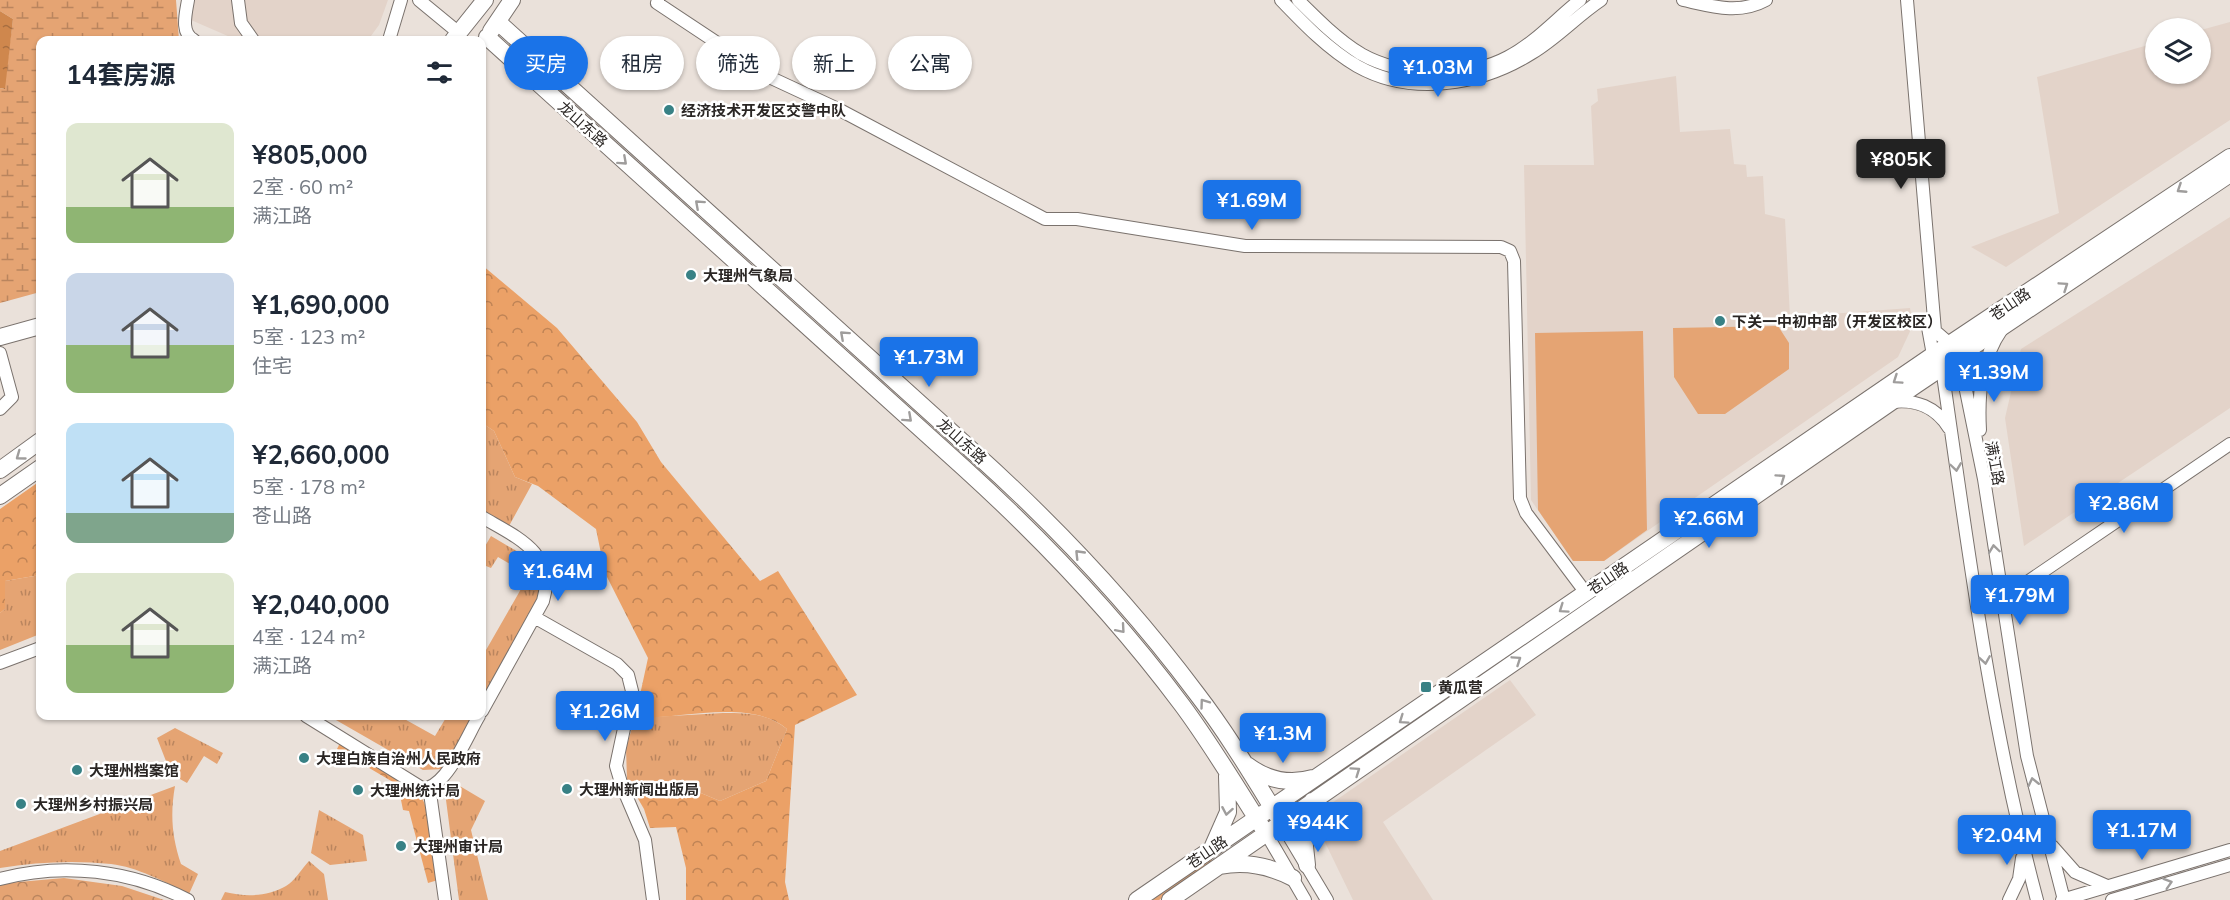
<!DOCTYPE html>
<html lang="zh">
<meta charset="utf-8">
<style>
body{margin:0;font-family:Mulish,"Noto Sans SC",sans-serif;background:#f2f2f3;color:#1f2937;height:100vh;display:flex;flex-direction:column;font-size:22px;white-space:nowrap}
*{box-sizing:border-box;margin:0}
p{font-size:20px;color:#747a83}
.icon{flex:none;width:33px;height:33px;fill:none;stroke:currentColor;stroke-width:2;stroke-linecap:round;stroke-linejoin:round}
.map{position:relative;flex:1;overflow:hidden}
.side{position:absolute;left:36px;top:36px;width:450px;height:684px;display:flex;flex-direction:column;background:#fff;border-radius:12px;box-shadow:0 2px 4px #0004}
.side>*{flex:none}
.guide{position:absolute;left:504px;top:36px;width:570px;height:54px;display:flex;gap:12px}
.controls{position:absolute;left:2145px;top:18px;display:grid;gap:12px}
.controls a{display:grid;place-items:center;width:66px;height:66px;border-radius:50%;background:#fff;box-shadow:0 2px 4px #0004;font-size:30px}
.price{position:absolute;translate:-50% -51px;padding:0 14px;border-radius:6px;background:#1a73e8;color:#fff;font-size:20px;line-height:39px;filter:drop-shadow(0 2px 3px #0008)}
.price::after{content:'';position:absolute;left:50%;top:36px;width:18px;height:14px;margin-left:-9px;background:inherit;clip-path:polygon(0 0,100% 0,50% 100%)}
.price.current{background:#222;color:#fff}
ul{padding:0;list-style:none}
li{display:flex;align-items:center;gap:18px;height:150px;padding:0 30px}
li span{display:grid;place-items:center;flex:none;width:168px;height:120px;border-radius:12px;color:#555}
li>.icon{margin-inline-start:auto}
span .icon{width:72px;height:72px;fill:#fffc;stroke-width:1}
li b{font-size:26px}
h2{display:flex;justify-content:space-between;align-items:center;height:72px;padding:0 30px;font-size:26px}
.pill{padding:0 21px;border-radius:27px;background:#fff;box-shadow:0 2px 4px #0004;font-size:21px;line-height:54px}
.pill.current{background:#1a73e8;color:#fff}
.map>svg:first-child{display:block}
.built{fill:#e3d3c9}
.grass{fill:url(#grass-tufts)}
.forest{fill:url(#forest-crowns)}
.wetland{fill:url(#wetland-marsh)}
.park{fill:url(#park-crowns)}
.pitch{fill:#e5a473}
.water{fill:url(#water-ripples)}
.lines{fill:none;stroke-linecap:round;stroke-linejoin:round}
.minor-casing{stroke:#7a726d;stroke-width:14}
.major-casing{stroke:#7a726d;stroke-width:18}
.minor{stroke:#fff;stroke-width:12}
.major{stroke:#fff;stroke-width:16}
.oneway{stroke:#9f9d9c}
.poi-dot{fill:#388185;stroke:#fff;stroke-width:2}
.labels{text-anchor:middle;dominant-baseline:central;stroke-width:5;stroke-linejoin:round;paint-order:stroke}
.poi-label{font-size:15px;font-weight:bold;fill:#2a2624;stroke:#fff;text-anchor:start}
.street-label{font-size:15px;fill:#2a2624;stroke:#fff}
</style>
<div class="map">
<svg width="2230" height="900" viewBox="0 0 2230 900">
<defs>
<pattern id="grass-tufts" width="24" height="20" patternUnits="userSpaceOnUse" patternTransform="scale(1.5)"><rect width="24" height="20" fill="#e5a473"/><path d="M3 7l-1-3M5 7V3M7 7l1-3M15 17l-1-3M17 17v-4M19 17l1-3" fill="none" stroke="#ba855e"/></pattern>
<pattern id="forest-crowns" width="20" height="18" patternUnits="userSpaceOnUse" patternTransform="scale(1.5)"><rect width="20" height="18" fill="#eba167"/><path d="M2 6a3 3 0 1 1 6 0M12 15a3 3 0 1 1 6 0" fill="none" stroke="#bf8355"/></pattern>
<pattern id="wetland-marsh" width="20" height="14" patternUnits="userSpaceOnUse" patternTransform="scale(1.5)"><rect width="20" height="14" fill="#e5a473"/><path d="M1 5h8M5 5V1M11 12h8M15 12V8" fill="none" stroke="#ba855e"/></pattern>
<pattern id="park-crowns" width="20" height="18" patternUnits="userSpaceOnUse" patternTransform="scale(1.5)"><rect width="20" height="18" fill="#e5a473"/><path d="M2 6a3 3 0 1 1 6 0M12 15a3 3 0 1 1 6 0" fill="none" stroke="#ba855e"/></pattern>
<pattern id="water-ripples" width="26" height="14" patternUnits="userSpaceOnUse" patternTransform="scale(1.5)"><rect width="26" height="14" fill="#cf874d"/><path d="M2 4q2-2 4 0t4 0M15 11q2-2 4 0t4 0" fill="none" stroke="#a86e40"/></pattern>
</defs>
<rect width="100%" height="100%" fill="#eae1da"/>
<path class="built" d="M193,0H388L379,25L368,40H237L191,20Z
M2230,22V120L2006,267L1971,247L2059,213L2037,77L2155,43L2156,74H2200L2201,30Z
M1676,76L1680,132L1730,129L1734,164L1746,165L1747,177L1763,176L1765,214L1785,219L1790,317L1910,308L1913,325L1898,357L1604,561H1573L1531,500L1524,165H1594L1591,106L1598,101L1597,89Z
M2230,217V408L2024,546L2005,418L2021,349Z
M1510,680L1536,715L1383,822L1433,900H1353L1320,832L1329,805Z"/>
<path class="grass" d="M482,423L494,431L515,477L532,484L509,526L482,511Z
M491,536L537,563L544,589L482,700V657L529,575L498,557L491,568L486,566L484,548Z
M40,575V634L0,650V613L5,609V581Z
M723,713C748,713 767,713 787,729L766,781L720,801L684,786L627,780L626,748L635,718Z
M329,716H399L435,736L447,716H473L443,769L423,770Z
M175,728L223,753L217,764L204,756L187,783L171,774L157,738Z
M453,782L485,801L471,830L488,900H459L446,800Z
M175,786C170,815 172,837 181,864L198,874L189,894C165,882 137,867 111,864C74,860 36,862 0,868V851Z
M319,810L363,835L367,861L330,865L311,853Z
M1211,856L1212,862L1159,900H1148Z
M309,861L324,874L328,900H221L225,892C245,897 267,897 286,886C295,881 302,868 309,861Z"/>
<path class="forest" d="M482,265L557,328L637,422L661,462L760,581L778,571L857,695L795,725L785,882L789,900H686V868L676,827L650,828L644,809L627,780L684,786L720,801L766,781L787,729C750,698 681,719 635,718L648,658L605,573L596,529L538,486L515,477L494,431L482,423Z
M40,481V575L5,581V609L0,613V509Z
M341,741L417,785L431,820L438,880L428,883L409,811L403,810L398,785L337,749Z"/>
<path class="wetland" d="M0,0H176L179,40H40V292L0,303V88L4,89L13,19L0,11Z"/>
<path class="park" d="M64,878L122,886L164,900H0V885L7,883Z"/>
<path class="pitch" d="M1778,326L1789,343V369L1725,414H1698L1674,377L1673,328Z
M1643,331L1647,530L1604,561H1573L1538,510L1535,333Z"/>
<path class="water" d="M0,11L13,19L5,89L0,88Z"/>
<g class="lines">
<defs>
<path id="minor" d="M188,0C186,13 180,33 194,40
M238,0L241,23L253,40
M419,0L459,33
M658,0L657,3L767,76L838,109L1045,219H1077L1245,246L1501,247L1510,251L1514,261L1520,498L1526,513L1586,593
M1281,0C1304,24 1328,49 1357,66C1412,97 1481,85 1532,53C1557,38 1577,16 1601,0
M1298,0C1317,19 1338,40 1361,54C1402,77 1467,79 1508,57C1535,43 1556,19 1580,0
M1683,0C1711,6 1739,15 1766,0
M1907,0L1935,331L1950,344L1959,356L1984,479L2027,756L2064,900
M389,40L401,0
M1927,322L1933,355L1942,368C1968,547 1990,725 2037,900
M0,353L12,397L0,409
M1892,402C1915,399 1936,407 1949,428
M1980,430C1978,394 1981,359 2002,329
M482,517C516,537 557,553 543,601L482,711
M2001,600L2230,444
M534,617L617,664L628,675L632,691L616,766L622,786L645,840L653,900
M0,663L40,648
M306,716L430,793L445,900
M427,788C449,782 467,736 479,716
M1281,823L1327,900
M1266,833L1305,900
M2052,846L2075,872L2107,886
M0,879C63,862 131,870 188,900
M2009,900L2019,879L2022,858
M2062,900L2230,850
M2112,900L2230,865"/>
<path id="major" d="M498,22L977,455C1058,528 1132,607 1197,694C1227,733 1252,775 1278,817
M491,31L512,0
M487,37L965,469C1044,541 1118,619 1182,705C1211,744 1236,786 1262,827
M453,40L485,0
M0,337L40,326
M0,470L40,441
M0,496L40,468
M1247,765C1267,780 1289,785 1313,778
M1213,846L1228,812L1227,776
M1307,865L1304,837L1312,801
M1220,866C1246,861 1270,866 1293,878
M1137,900L1933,355L2230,157
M1170,900L1916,385L2230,174"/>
</defs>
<use href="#minor" class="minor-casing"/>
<use href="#major" class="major-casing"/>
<use href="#minor" class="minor"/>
<use href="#major" class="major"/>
</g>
<defs><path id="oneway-chevron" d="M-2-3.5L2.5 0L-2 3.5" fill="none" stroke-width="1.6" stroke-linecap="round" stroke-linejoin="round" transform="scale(1.5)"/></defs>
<g class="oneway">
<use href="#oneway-chevron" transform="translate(623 161) rotate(42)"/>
<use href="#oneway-chevron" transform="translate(2181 189) rotate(147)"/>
<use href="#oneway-chevron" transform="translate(699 204) rotate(-138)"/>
<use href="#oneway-chevron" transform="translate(2064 286) rotate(-34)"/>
<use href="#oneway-chevron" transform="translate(844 335) rotate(-138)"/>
<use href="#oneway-chevron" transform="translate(1897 380) rotate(146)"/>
<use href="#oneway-chevron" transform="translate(908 418) rotate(42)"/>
<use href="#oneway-chevron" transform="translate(20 456) rotate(144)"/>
<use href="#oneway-chevron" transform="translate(1956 467) rotate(82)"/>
<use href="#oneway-chevron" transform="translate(1781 478) rotate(-35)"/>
<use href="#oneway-chevron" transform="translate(1994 549) rotate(-98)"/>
<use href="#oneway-chevron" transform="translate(1079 554) rotate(-134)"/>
<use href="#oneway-chevron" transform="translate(1563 609) rotate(145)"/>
<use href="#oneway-chevron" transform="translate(1121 629) rotate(49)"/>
<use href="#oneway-chevron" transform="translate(1517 660) rotate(-34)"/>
<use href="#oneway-chevron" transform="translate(1985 660) rotate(81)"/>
<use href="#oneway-chevron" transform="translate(1204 703) rotate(-126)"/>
<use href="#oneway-chevron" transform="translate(1403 720) rotate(145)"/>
<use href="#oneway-chevron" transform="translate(1356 771) rotate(-35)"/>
<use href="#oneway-chevron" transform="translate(2033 782) rotate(-103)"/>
<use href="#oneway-chevron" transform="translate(1227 811) rotate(100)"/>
<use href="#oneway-chevron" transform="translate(2168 883) rotate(-17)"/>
</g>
<g class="poi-dot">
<circle cx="669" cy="110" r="6"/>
<circle cx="691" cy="275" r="6"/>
<circle cx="1720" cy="321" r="6"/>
<rect x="1420" y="681" width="12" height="12" rx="3"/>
<circle cx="304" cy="758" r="6"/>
<circle cx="77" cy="770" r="6"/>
<circle cx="567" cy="789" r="6"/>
<circle cx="358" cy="790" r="6"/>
<circle cx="21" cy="804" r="6"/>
<circle cx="401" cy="846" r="6"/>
</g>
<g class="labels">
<g class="poi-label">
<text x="681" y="110">经济技术开发区交警中队</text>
<text x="703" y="275">大理州气象局</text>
<text x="1732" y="321">下关一中初中部（开发区校区）</text>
<text x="1438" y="687">黄瓜营</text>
<text x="316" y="758">大理白族自治州人民政府</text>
<text x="89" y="770">大理州档案馆</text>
<text x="579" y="789">大理州新闻出版局</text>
<text x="370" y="790">大理州统计局</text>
<text x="33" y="804">大理州乡村振兴局</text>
<text x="413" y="846">大理州审计局</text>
</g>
<g class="street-label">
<text transform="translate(583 124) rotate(42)">龙山东路</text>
<text transform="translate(2010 304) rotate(-34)">苍山路</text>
<text transform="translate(962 441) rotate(42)">龙山东路</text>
<text transform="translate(1995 463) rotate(79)">满江路</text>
<text transform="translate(1608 578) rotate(-34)">苍山路</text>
<text transform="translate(1207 852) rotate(-34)">苍山路</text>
</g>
</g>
</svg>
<div class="controls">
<a><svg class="icon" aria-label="layers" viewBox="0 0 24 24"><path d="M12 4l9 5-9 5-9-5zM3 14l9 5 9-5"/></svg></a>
</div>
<b class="price" style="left:1438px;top:98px">¥1.03M</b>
<b class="price current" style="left:1901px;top:190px">¥805K</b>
<b class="price" style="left:1252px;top:231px">¥1.69M</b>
<b class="price" style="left:929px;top:388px">¥1.73M</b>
<b class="price" style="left:1994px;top:403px">¥1.39M</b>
<b class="price" style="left:2124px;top:534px">¥2.86M</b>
<b class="price" style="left:1709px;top:549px">¥2.66M</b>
<b class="price" style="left:558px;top:602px">¥1.64M</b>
<b class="price" style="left:2020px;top:626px">¥1.79M</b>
<b class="price" style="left:605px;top:742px">¥1.26M</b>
<b class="price" style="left:1283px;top:764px">¥1.3M</b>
<b class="price" style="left:1318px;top:853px">¥944K</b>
<b class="price" style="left:2142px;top:861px">¥1.17M</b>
<b class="price" style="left:2007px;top:866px">¥2.04M</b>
<div class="guide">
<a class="pill current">买房</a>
<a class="pill">租房</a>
<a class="pill">筛选</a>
<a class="pill">新上</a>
<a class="pill">公寓</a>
</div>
<section class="side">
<h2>14套房源<svg class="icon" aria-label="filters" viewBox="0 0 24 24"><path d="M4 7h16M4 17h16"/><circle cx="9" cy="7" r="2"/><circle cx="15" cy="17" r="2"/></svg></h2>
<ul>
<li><span style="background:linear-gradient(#dfe7d0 70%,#8fb573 0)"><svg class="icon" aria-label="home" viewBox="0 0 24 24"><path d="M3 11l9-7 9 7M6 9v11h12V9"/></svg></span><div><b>¥805,000</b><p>2室 · 60 m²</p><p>满江路</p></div></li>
<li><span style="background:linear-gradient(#c9d6e8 60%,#8fb573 0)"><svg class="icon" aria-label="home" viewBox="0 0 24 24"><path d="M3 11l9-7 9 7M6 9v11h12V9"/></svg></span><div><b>¥1,690,000</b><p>5室 · 123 m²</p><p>住宅</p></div></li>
<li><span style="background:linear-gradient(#bfe0f5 75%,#7fa58c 0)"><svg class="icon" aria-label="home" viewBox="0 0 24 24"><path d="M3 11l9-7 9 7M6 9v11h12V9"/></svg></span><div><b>¥2,660,000</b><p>5室 · 178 m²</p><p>苍山路</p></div></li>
<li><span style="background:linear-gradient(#dfe7d0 60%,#8fb573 0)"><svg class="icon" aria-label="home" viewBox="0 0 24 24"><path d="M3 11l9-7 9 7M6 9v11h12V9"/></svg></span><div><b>¥2,040,000</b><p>4室 · 124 m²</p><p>满江路</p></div></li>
</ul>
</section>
</div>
